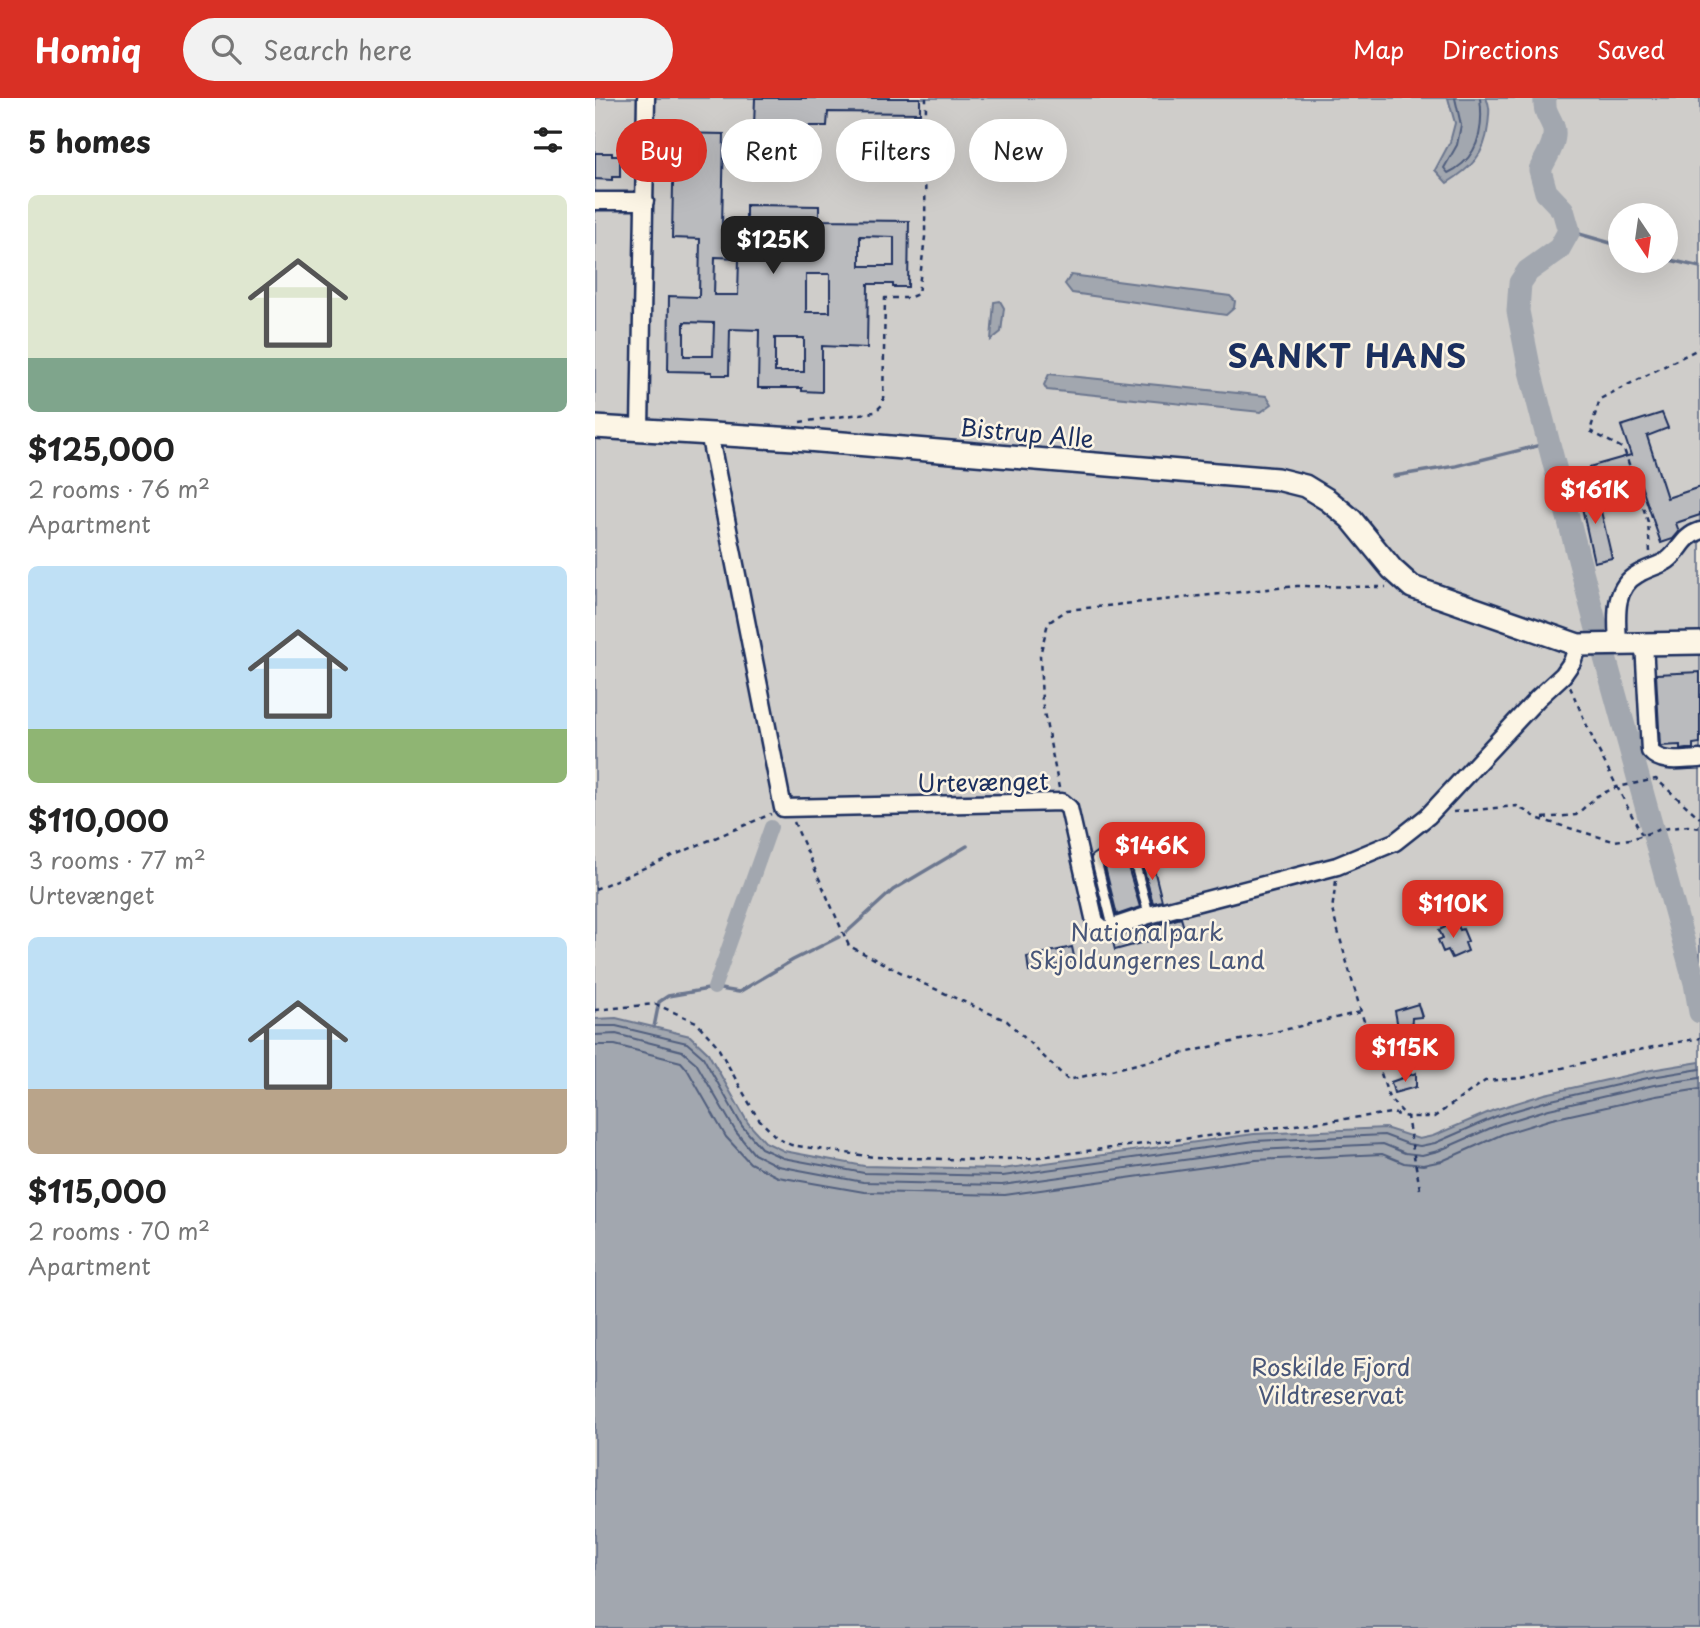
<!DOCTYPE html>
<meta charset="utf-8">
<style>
body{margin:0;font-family:"Playpen Sans",sans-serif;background:#f2f2f2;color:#222;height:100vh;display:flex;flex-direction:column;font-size:26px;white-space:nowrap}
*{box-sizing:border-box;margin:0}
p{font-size:23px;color:#767676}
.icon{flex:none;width:38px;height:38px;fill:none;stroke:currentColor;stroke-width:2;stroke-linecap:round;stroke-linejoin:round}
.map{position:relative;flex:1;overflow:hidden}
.details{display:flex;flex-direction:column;background:#fff;width:595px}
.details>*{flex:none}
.banner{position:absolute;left:21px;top:21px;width:665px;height:63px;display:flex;gap:14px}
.needle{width:46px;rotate:167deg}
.tools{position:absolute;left:1013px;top:105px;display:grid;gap:14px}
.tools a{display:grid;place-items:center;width:70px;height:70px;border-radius:50%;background:#fff;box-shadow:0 7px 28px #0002;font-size:35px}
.price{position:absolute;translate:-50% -60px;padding:0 16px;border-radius:14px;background:#d93025;color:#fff;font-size:23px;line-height:46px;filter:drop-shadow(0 2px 4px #0008)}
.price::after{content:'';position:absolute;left:50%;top:42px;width:21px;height:16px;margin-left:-10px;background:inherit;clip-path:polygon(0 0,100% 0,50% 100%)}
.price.selected{background:#222;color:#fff}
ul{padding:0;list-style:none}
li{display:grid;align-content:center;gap:14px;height:371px;padding:0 28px}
li span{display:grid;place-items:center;height:217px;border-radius:10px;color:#555}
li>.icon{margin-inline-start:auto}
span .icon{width:126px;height:126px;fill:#fffc;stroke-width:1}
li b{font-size:30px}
h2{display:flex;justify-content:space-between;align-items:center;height:84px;padding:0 28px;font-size:30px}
.chip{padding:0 24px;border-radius:32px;background:#fff;box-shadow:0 7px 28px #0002;font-size:24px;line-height:63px}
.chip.selected{background:#d93025;color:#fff}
header{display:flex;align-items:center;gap:42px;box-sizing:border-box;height:98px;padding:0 35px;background:#d93025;color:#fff}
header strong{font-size:33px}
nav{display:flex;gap:38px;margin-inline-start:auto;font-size:24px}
.search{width:490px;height:63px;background:#f2f2f2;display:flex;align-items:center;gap:18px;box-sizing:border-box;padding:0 24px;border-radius:38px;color:#767676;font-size:26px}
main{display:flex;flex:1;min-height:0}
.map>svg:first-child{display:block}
.green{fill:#cfcdca;stroke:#757e94;stroke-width:2;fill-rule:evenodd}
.water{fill:#a2a7af;stroke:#6c778f;stroke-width:2}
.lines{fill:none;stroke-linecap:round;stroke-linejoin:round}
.shore{stroke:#515f7e;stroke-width:2}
.stream{stroke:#6c778f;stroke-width:3.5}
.canal{stroke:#a2a7af;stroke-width:14}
.river{stroke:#a2a7af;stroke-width:23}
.building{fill:#babbbe;stroke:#1b2f5e;stroke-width:2;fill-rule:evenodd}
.lane-casing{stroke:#1b2f5e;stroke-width:13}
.street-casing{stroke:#1b2f5e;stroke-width:21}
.secondary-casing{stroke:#1b2f5e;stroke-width:26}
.path{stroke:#1b2f5e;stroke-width:2.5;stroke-dasharray:5 5;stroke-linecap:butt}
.lane{stroke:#fcf5e5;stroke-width:8}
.street{stroke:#fcf5e5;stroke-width:16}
.secondary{stroke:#fcf5e5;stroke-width:21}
.labels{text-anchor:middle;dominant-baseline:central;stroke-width:5;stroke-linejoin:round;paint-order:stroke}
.street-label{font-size:24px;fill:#1b2f5e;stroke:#fcf5e5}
.park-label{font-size:24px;fill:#485679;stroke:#fcf5e5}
.district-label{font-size:32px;font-weight:bold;letter-spacing:2px;fill:#1b2f5e;stroke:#fcf5e5}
</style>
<header>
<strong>Homiq</strong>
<div class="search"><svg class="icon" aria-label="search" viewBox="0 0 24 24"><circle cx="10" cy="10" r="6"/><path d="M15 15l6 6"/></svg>Search here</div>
<nav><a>Map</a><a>Directions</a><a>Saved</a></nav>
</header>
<main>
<section class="details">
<h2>5 homes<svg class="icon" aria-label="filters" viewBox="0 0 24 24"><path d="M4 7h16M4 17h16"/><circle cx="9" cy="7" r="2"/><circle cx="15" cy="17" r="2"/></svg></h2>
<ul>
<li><span style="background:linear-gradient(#dfe7d0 75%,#7fa58c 0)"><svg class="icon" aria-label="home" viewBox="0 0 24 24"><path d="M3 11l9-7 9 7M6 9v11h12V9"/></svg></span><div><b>$125,000</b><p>2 rooms · 76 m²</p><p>Apartment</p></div></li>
<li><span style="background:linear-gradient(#bfe0f5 75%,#8fb573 0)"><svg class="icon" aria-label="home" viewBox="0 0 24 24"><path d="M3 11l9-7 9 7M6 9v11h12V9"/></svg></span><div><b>$110,000</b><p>3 rooms · 77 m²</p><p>Urtevænget</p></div></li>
<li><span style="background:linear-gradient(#bfe0f5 70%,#b9a48a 0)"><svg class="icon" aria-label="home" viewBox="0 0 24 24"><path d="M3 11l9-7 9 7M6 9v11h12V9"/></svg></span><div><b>$115,000</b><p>2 rooms · 70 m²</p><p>Apartment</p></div></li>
</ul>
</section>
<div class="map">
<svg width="1105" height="1530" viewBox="0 0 1105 1530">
<rect width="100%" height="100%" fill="#eee9dd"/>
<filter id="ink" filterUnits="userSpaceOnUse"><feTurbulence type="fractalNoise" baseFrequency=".0143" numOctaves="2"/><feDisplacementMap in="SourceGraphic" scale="14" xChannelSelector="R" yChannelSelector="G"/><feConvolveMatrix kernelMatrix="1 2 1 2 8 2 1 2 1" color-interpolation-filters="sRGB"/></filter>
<g filter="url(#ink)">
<path class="green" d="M0,0H1105V1530H0ZM1026,117H1071V163H1026Z"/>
<path class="water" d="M853,0H891C896,9 894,17 893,28C890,57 876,70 852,85L840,72L855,44L860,25Z
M476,177L635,198L640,203L639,210L631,217L477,195L470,186Z
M405,203L409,210L406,234L396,242L399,204Z
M454,276L672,298L677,306L666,314L452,292L449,287Z
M21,920L95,938L113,955L153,1025L170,1044L189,1053L269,1068L407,1071L659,1036L790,1030L824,1041L838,1038L899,1012L950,996L1056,972L1105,964V1530H0V921Z"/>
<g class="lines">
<path class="shore" d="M860,0L866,27L862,47L849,70L853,75C884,61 889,31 885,0
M0,928H21L92,945L108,959L147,1028L166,1050L188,1060L269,1075L408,1078L660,1043L789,1037L813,1046L825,1048L840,1045L902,1018L952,1003L1057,979L1105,971
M0,937L21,936L87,953L101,965L141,1034L159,1056L183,1068L268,1084L407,1087L661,1052L788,1046L810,1055L827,1057L843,1053L905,1026L954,1011L1059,987L1105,980
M0,947H20L86,964L92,971L131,1039L155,1065L183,1079L269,1094L410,1097L661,1062L787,1056L809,1065L828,1067L847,1063L908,1036L957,1021L1061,998L1105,991"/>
<path class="stream" d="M974,133L1026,148
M1071,161L1105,169
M799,378L861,368L954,345
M252,834L298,792L372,748
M59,929L64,904L73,898L119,890L144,894L198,862L244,839"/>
<path class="canal" d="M119,890L176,729"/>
<path class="river" d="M950,0C949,15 953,15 958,28C963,43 951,59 945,72L951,94L968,112L974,133L964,151L933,173L925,185L923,213L935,273L1001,527L1100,885L1105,914"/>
</g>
<path class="building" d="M160,0H325V15L233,14L232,28H159Z
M79,35L129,36L127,129H151V107L224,108V122L314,123L313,189H298V186H273L272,250L227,248V294L207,293V290H163L164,232L135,231L134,277H117V274L73,273L74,198L104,199L105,141L77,140ZM174,122H207V152H174ZM265,138L299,139V168H265ZM120,159L144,160L143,197H119ZM211,176H235V214H211ZM89,224L119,225L118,258H89ZM180,240H209V274H180Z
M0,55H17V58H25V79H17V82L0,81Z
M1067,315L1073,330L1052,338L1072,400L1105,389V417L1081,425L1084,434L1078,441L1066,445L1041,373L998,385L994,369L1036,357L1026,328Z
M1001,392L1017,460L999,464L984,396Z
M1105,574V645L1098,646V651H1091L1085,652V647L1065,648L1061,576Z
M530,759L545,809L522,817L509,765Z
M557,763L567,803L558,805L547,765Z
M586,820L590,833L520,852L517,840Z
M861,824L865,832L868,831L873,843L870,845L873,853L857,860L853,852L848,854L843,842L848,840L844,832Z
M477,849L480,863L434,874L432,859Z
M823,906L827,919L817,920L816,933L804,935L800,913Z
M821,975V989L799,995L796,984Z"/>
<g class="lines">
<defs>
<path id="lane" d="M518,830L501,761L511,754L536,751L554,817"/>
<path id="street" d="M0,103H50
M45,330L51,0
M114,335L188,710L467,704L474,710L500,824L509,832L554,817L742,768L800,744L833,718L943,600L968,577L977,564L983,547
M1049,545L1055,653C1067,667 1089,661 1105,661
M1023,546C1022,521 1017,490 1043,476C1052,470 1064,468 1073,462C1087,451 1087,439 1105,433"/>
<path id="secondary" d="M0,329L200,341L682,381L710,388L733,402L756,421L797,471L817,489L983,547L1105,545"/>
</defs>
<use href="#lane" class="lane-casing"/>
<use href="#street" class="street-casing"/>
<use href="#secondary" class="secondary-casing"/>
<path class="path" d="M205,324L280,314L288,306L290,200H313L323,196L330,139L331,0
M1055,454L1053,424L1029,351L995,333L1005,301L1105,250
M975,589L1000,646L1047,737
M464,690L447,604L445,557L453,525L472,512L702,488L791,489
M858,714L922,708L944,721L1018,743L1036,741L1066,731L1093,728L1105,730
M948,720L981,717L1002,698L1022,689L1061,681L1105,720
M199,724L254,848L329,886L412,923L473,982L766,914
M741,783L737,812L766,914L794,1000L812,1019L825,1091
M0,791L176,716
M0,912L60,906L101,924L121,946L162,1019L182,1040L196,1047L279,1059L386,1062L436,1060L797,1015L812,1019H839L890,983L927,980L1028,955L1105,940"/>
<use href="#lane" class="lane"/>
<use href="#street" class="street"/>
<use href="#secondary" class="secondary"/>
</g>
</g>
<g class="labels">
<g class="street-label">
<text transform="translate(432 334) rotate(5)">Bistrup Alle</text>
<text transform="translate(388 683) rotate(-1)">Urtevænget</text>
</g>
<g class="park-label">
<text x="552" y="833">Nationalpark<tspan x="552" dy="28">Skjoldungernes Land</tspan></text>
<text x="736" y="1268">Roskilde Fjord<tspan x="736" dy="28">Vildtreservat</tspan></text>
</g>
<g class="district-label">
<text x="753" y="257">SANKT HANS</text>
</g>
</g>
</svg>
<div class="tools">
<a><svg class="needle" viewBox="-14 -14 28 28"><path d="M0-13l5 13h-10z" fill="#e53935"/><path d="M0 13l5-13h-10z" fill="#767676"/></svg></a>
</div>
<b class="price selected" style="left:178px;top:178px">$125K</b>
<b class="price" style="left:1000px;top:428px">$161K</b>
<b class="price" style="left:557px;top:784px">$146K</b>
<b class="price" style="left:858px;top:842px">$110K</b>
<b class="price" style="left:810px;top:986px">$115K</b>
<div class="banner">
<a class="chip selected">Buy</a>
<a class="chip">Rent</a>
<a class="chip">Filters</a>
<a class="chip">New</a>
</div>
</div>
</main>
